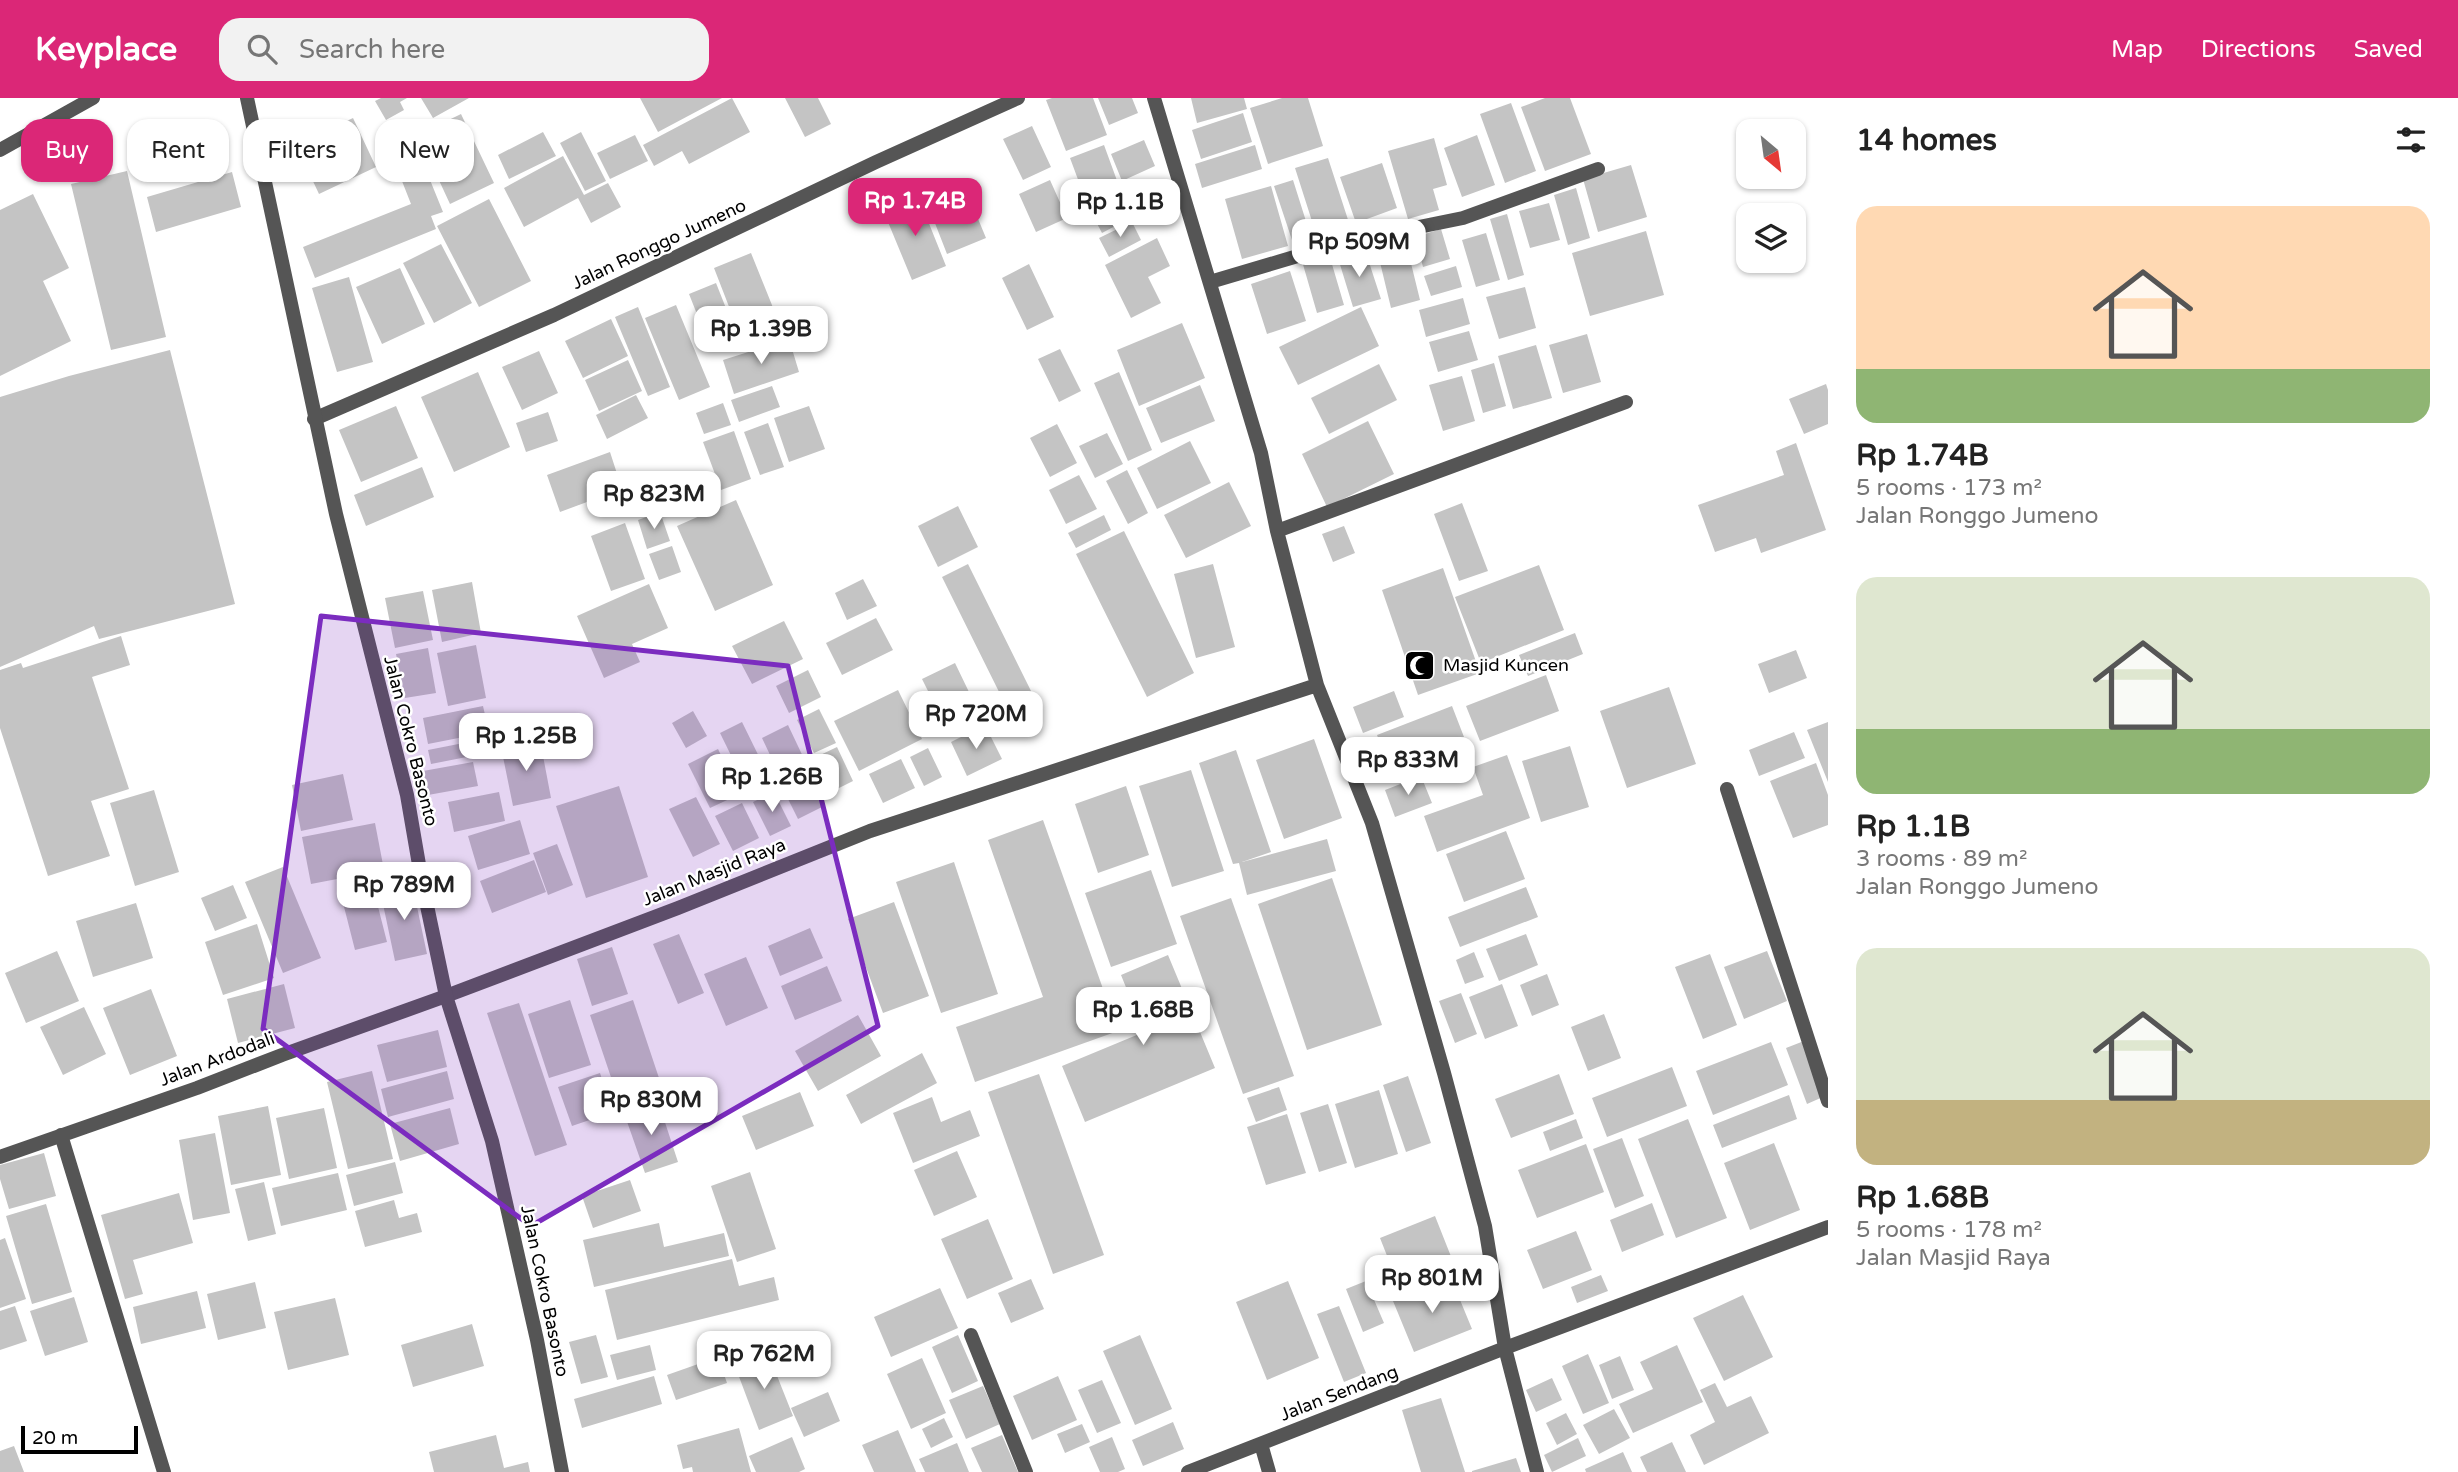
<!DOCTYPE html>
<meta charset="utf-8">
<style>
body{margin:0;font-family:"Varela Round",sans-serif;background:#f2f2f2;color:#222;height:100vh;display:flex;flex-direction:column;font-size:26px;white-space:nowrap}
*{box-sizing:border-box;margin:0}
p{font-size:23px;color:#767676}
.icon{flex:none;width:38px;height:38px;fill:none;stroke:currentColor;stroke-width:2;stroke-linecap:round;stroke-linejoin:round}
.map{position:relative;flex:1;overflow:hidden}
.sheet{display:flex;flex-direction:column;background:#fff;width:630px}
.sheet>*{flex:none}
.hud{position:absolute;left:21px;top:21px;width:665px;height:63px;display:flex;gap:14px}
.needle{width:46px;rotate:151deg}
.fabs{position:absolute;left:1736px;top:21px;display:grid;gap:14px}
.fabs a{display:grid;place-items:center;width:70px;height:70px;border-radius:14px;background:#fff;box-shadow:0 2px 5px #0004;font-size:35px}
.scale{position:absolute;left:21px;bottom:18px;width:117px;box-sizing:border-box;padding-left:7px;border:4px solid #000;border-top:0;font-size:19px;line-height:24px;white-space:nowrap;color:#000;-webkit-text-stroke:5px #fff;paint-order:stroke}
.price{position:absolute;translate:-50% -60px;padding:0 16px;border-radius:14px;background:#fff;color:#222;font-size:23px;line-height:46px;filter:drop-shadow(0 2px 4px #0008)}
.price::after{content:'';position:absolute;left:50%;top:42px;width:21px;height:16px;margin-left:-10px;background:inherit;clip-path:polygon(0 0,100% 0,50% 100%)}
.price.active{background:#db2777;color:#fff}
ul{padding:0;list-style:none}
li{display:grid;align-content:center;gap:14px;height:371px;padding:0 28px}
li span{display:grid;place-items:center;height:217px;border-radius:21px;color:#555}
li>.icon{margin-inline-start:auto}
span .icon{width:126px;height:126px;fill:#fffc;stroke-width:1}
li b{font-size:30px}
h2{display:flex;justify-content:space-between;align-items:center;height:84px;padding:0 28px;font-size:30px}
.tag{padding:0 24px;border-radius:21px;background:#fff;box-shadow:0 2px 5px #0004;font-size:24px;line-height:63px}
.tag.active{background:#db2777;color:#fff}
header{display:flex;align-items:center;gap:42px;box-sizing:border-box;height:98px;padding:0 35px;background:#db2777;color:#fff}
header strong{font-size:33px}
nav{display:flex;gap:38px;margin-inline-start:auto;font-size:24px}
.search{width:490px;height:63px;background:#f2f2f2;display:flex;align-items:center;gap:18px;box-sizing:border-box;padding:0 24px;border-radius:21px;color:#767676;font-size:26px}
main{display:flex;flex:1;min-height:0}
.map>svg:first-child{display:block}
.building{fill:#c4c4c4}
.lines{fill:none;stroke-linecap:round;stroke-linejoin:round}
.minor{stroke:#555;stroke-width:14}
.tertiary{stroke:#555;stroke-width:14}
.marked{fill:#7b2cbf;fill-opacity:0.2;stroke:#7b2cbf;stroke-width:5;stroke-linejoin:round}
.labels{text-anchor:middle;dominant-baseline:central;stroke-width:5;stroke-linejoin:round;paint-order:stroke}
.street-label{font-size:18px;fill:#000;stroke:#fff}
.poi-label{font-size:18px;fill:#000;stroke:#fff;text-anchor:start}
</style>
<header>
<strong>Keyplace</strong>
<div class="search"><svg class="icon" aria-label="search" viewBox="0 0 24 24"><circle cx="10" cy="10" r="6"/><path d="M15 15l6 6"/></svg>Search here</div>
<nav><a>Map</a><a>Directions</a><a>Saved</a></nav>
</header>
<main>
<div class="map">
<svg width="1828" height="1374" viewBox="0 0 1828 1374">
<rect width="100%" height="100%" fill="#fff"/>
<path class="building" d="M381,0H407L400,4L404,12L386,22L375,3Z
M421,0H469L433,20Z
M640,0H722L658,34Z
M732,0L750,34L689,66L682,53L654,68L643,47Z
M785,0H818L831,26L805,39Z
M1052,0H1093L1107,37L1066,53L1046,2Z
M1098,0H1132L1138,15L1109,27Z
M1191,0H1244L1247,11L1197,25Z
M1282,0H1308L1323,48L1268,66L1250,10Z
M1545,0H1570L1591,56L1545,73L1521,9Z
M1511,5L1536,73L1505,85L1480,16Z
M1243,15L1252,44L1201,61L1192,32Z
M461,16L494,85L450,106L418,37Z
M353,20L376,69L319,96L296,47Z
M1032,28L1051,69L1023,82L1003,41Z
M543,34L556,58L509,81L498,57Z
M581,34L606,83L585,93L560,45Z
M411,35L443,114L431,118L436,131L315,180L303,149L411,106L387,45Z
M635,37L648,63L610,81L597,55Z
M1477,37L1495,87L1462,99L1444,50Z
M1434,40L1447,87L1433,91L1439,112L1408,121L1388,53Z
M1144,42L1155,68L1122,83L1111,56Z
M1104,47L1123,99L1089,111L1070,60Z
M1255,47L1262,71L1202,90L1195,66Z
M563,58L584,97L608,85L621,109L591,125L578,100L524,129L504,90Z
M1328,60L1351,131L1318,142L1295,70Z
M1382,65L1397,110L1356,125L1340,79Z
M1631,67L1647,119L1598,134L1583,81Z
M127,73L166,239L111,252L71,86Z
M232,74L241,109L156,134L147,99Z
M1050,82L1067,120L1036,134L1019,96Z
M1293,82L1311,139L1293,145L1274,88Z
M1271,88L1288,148L1242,161L1225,101Z
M1576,90L1590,140L1568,147L1554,97Z
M33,96L69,170L43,183L71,243L0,278V112Z
M918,98L946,168L912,182L883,112Z
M969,99L986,140L947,156L931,115Z
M489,101L531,183L479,209L437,128Z
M1123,102L1132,119L1102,135L1093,118Z
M1549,105L1560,142L1530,150L1519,113Z
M1507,116L1524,177L1508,182L1490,121Z
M1132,124L1141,142L1109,159L1099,140Z
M1441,131L1450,161L1423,169L1415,139Z
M1646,133L1664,197L1590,218L1572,155Z
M1486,135L1500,182L1476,189L1462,142Z
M1157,140L1170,168L1148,179L1161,205L1131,220L1105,167Z
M441,146L472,205L434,225L403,165Z
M1407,149L1420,202L1391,210L1378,156Z
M1365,152L1381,201L1353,209L1338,160Z
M751,155L778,222L740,237L714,170Z
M1329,156L1344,207L1317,215L1302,163Z
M1029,166L1054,219L1027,232L1002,180Z
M1456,168L1462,189L1431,198L1424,178Z
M400,170L425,226L382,246L356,189Z
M1290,173L1306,223L1267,236L1251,186Z
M349,179L373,264L337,274L312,190Z
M716,185L739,243L712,254L689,196Z
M1525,189L1536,230L1499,241L1486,199Z
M1463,200L1470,226L1426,239L1419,212Z
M676,207L710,289L679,302L645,220Z
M638,209L670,289L648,298L615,219Z
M1361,209L1379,248L1298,287L1279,249Z
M611,221L628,258L583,280L565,243Z
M1182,225L1205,280L1139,308L1117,252Z
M1469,233L1478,262L1438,274L1429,244Z
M1587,236L1601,284L1563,295L1549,247Z
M789,241L799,274L734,296L723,262Z
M1536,247L1552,300L1513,311L1498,258Z
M1060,251L1081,293L1059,304L1038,261Z
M170,252L235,506L99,541L94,528L0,569V299L69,278Z
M539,253L558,295L522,312L502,269Z
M628,262L642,293L599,313L585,282Z
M1494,265L1506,308L1483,315L1471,272Z
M1379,266L1397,302L1329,336L1311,300Z
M478,274L510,349L454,374L421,299Z
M1119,274L1152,352L1128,363L1094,285Z
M1462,278L1475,323L1443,333L1429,287Z
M1826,286L1828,292V326L1804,336L1789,301Z
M1200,287L1215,323L1161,345L1146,310Z
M772,288L780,309L739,324L731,302Z
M636,297L648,320L607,341L596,317Z
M723,305L731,327L704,336L696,315Z
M396,308L418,360L361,384L339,332Z
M809,308L825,351L789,364L774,320Z
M548,314L558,343L526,354L516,325Z
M1368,323L1394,376L1327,409L1302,356Z
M768,325L784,369L760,377L744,334Z
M1057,326L1077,365L1050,379L1030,340Z
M734,333L751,381L721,392L703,344Z
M1107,335L1123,366L1095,380L1079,348Z
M1190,343L1211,385L1157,411L1137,370Z
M1796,345L1826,432L1761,455L1756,440L1715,454L1698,407L1784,377L1776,353Z
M610,354L622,391L560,414L547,377Z
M422,369L434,399L366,428L354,397Z
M1127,372L1148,415L1128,426L1106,383Z
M1079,377L1097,411L1066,426L1049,392Z
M1229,384L1251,428L1186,460L1164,417Z
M736,402L773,487L715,513L677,428Z
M1462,405L1488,473L1459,483L1434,416Z
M958,408L978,449L938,469L918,428Z
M660,414L670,443L647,451L638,422Z
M1104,417L1111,432L1076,450L1068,435Z
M625,425L645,481L611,493L591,438Z
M1344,428L1355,455L1333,464L1322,436Z
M1124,433L1194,575L1147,599L1076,456Z
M672,448L681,474L659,482L649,456Z
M968,466L1033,597L1007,610L942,479Z
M1213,466L1235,549L1196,560L1174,476Z
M1539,467L1564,532L1481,565L1455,499Z
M1443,470L1480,575L1418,597L1382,492Z
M863,481L877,508L847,522L835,495Z
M472,484L481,535L442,544L432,492Z
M649,486L668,530L632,546L640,564L604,580L577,518Z
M423,493L433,542L395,550L385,500Z
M876,520L893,552L842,577L826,545Z
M784,523L803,561L752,586L732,548Z
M1575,535L1583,556L1528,578L1519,557Z
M121,538L130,567L92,579L129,691L91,703L110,758L48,778L0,630V572L21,565L23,570Z
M476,547L486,600L448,608L437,555Z
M428,550L436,595L405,600L396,556Z
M1796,552L1807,580L1769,595L1758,566Z
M955,565L982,621L950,637L922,581Z
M808,572L821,599L789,615L776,588Z
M1546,577L1559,613L1480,643L1466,608Z
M1669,589L1696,666L1627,690L1600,613Z
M898,592L922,641L859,673L834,623Z
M1394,593L1404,619L1363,635L1353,609Z
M483,608L489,634L428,646L423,620Z
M1452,608L1464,639L1389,669L1377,637Z
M819,611L836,645L814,655L797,622Z
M693,613L707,638L686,650L672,625Z
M742,624L771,683L749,694L720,635Z
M1828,624V684L1807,632Z
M788,627L806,665L780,678L762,640Z
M985,627L1002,661L967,678L951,644Z
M1794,634L1805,660L1759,678L1749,652Z
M489,640L492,654L431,666L428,652Z
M1314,641L1342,720L1284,741L1256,662Z
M540,642L551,700L513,708L501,649Z
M1570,648L1589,709L1541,724L1522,663Z
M837,649L853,683L831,694L814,660Z
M928,650L942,679L924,688L910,659Z
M718,651L740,696L710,710L688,666Z
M1236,652L1271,754L1242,764L1327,741L1336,773L1247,797L1239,765L1233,766L1199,665Z
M1507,657L1530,720L1437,754L1424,718L1483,697L1473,669Z
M901,661L915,690L883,705L869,676Z
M473,664L478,688L428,697L423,673Z
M1816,665L1828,697V727L1793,740L1770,683Z
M806,672L824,708L798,721L780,685Z
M1191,672L1224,773L1172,789L1139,688Z
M343,676L353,722L301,733L292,687Z
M1421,678L1432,705L1395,719L1385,692Z
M619,688L648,779L586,800L556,708Z
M1126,688L1149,757L1098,775L1075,706Z
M154,692L179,774L135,788L110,705Z
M499,694L505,723L454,734L448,704Z
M774,694L791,728L770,738L753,704Z
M696,699L720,746L693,759L669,711Z
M742,705L759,740L733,753L715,718Z
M520,722L530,756L478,772L468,738Z
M1043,722L1118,933L975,984L956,929L1043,899L988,742Z
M375,725L384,772L311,786L302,739Z
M1506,733L1525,781L1464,804L1446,756Z
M557,746L573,787L548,797L533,755Z
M534,762L546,794L492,815L480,783Z
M954,764L998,896L941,915L896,784Z
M283,769L321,860L283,875L245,784Z
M1151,772L1177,846L1111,869L1085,795Z
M1332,780L1382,927L1307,952L1258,806Z
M412,785L427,856L395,863L380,792Z
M233,787L247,820L215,833L201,800Z
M373,789L387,844L355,852L341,797Z
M1526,789L1538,819L1460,849L1448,819Z
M1231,800L1294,978L1243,996L1180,818Z
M894,804L929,898L883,915L848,821Z
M136,805L153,860L93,879L76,823Z
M257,826L274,880L223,897L205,844Z
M810,830L823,860L780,878L768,848Z
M679,836L704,895L678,906L653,846Z
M1526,836L1538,867L1499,883L1486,851Z
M612,849L628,896L592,908L577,861Z
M57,853L79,903L26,925L5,875Z
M1767,853L1787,903L1744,921L1724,869Z
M1474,854L1484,879L1465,886L1456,862Z
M1710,856L1737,927L1703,941L1675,869Z
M1168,857L1215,970L1085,1024L1062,968L1144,934L1121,877Z
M746,859L768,910L726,928L704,876Z
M827,868L842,903L795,922L781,888Z
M1547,876L1559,907L1532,918L1520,887Z
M284,886L295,930L238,945L227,901Z
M1502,886L1518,928L1485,941L1469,899Z
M151,891L177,958L130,977L103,910Z
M1461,895L1477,936L1455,945L1439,903Z
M570,902L591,967L549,980L528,916Z
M633,902L662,989L619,1003L590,917Z
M519,905L567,1047L535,1058L487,915Z
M84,909L106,956L63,977L40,929Z
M1604,916L1621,960L1588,973L1571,929Z
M858,917L881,958L818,993L795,953Z
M438,932L447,969L387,984L377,947Z
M1804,943L1825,998L1807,1006L1786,950Z
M1771,944L1788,987L1713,1017L1696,973Z
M922,955L937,985L861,1026L846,997Z
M1672,969L1687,1008L1607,1039L1592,1000Z
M372,973L393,1061L348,1071L327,984Z
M447,973L454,1001L388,1019L381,991Z
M600,975L613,1014L572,1028L558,989Z
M1039,976L1104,1157L1053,1176L988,994Z
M1559,976L1574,1016L1511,1040L1495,1001Z
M1408,978L1431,1045L1406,1054L1383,987Z
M1279,989L1287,1012L1256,1024L1247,1000Z
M1379,992L1398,1056L1355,1070L1335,1006Z
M800,994L814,1028L756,1052L742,1018Z
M1789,997L1797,1021L1722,1050L1713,1027Z
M932,999L941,1024L970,1012L980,1038L913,1065L893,1015Z
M658,1003L678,1064L645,1075L624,1015Z
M1328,1006L1347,1065L1319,1074L1300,1015Z
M268,1008L281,1077L231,1087L218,1018Z
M324,1010L337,1070L289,1081L276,1020Z
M450,1010L459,1046L400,1063L390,1026Z
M1287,1016L1306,1075L1266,1087L1247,1029Z
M1576,1021L1583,1040L1550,1053L1543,1034Z
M1688,1021L1727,1120L1676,1140L1638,1041Z
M215,1035L230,1115L193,1122L179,1042Z
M1622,1040L1644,1098L1615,1110L1593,1051Z
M1774,1045L1800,1112L1750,1132L1724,1065Z
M1586,1046L1604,1094L1537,1120L1518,1072Z
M957,1053L977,1099L934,1118L914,1072Z
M44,1055L56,1098L9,1111L0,1081V1067Z
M395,1064L403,1095L354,1108L346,1077Z
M750,1074L776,1151L737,1164L711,1088Z
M338,1075L347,1112L281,1128L272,1090Z
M630,1082L641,1113L593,1130L582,1098Z
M264,1084L276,1136L248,1143L235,1091Z
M179,1095L193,1145L133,1162L143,1196L125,1201L101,1117Z
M394,1102L399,1120L417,1115L422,1134L365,1149L355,1113Z
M1652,1105L1664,1137L1622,1154L1610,1122Z
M46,1106L72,1194L32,1206L6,1118Z
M1435,1118L1452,1161L1397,1183L1380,1140Z
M988,1121L1013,1181L967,1201L941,1141Z
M659,1125L664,1149L724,1135L729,1158L594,1189L583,1142Z
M1576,1133L1592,1172L1543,1191L1527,1152Z
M5,1140L26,1201L0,1210V1142Z
M732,1161L739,1188L774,1179L779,1202L617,1242L605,1192Z
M1601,1177L1608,1193L1577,1205L1571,1189Z
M1451,1180L1472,1231L1414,1254L1393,1203Z
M1031,1181L1044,1211L1011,1225L998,1195Z
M1288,1183L1319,1260L1267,1282L1236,1204Z
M1366,1183L1384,1225L1363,1234L1346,1191Z
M255,1184L266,1230L218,1242L207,1196Z
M940,1190L958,1230L891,1259L874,1219Z
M197,1193L206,1230L141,1246L133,1209Z
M1743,1197L1773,1259L1724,1283L1693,1220Z
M74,1199L88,1244L45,1258L30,1213Z
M335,1200L349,1257L288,1272L274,1214Z
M15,1208L27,1243L0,1252V1213Z
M1339,1208L1366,1275L1344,1284L1317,1216Z
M472,1226L484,1268L413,1289L401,1247Z
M596,1237L608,1279L581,1286L569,1244Z
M958,1237L978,1283L952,1295L932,1249Z
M1140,1237L1172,1311L1135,1327L1103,1253Z
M650,1247L656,1272L617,1282L610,1257Z
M1677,1247L1703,1304L1633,1335L1619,1306L1653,1291L1640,1264Z
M768,1255L793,1318L759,1332L735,1268Z
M1588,1256L1609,1305L1583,1316L1562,1268Z
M1620,1258L1634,1292L1612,1301L1599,1267Z
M718,1259L727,1285L676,1302L667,1277Z
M922,1260L946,1315L911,1331L887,1276Z
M654,1278L662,1306L582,1330L574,1301Z
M1058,1278L1077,1322L1032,1342L1013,1298Z
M1552,1280L1562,1302L1536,1314L1526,1292Z
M1102,1282L1121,1325L1097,1335L1078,1292Z
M1715,1285L1727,1309L1751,1298L1769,1335L1704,1367L1690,1337L1715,1324L1700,1292Z
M983,1288L1000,1326L966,1341L949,1302Z
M828,1294L840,1323L804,1339L791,1310Z
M1441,1300L1465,1374H1421L1402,1312Z
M1614,1311L1630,1340L1599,1356L1583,1327Z
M1566,1315L1577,1336L1557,1347L1546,1325Z
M944,1320L953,1339L931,1350L922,1331Z
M1173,1324L1184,1351L1143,1368L1132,1342Z
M1082,1326L1090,1344L1065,1355L1057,1336Z
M739,1330L751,1374H693L692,1369L683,1371L677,1347Z
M898,1332L916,1374H874L862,1347Z
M496,1337L504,1370L528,1364L530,1374H434L429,1354Z
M1002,1337L1018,1374H982L971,1350Z
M792,1339L805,1371L799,1374H756L749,1358Z
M1112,1339L1125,1371L1118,1374H1100L1089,1349Z
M1578,1340L1586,1358L1552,1374L1544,1357Z
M1672,1344L1686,1374H1647L1640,1359Z
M957,1345L969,1374H925L919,1361Z
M14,1348L24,1374H0V1353Z
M1623,1354L1632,1374H1586L1585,1371Z
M1516,1360L1521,1374H1472V1373Z"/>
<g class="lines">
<path class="minor" d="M1154,0L1261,355L1277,433L1317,587L1372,725L1444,975L1485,1128L1505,1250L1537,1374
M1210,184L1345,144L1463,120L1598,71
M314,321L554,217L876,64L1018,0
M1277,433L1626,304
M1727,691L1828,1003
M61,1037L164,1374
M0,1059L197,990L282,957L446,898L678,810L870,733L1317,587
M971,1237L1026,1374
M1261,1346L1269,1374
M1188,1374L1505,1250L1828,1129"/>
<path class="tertiary" d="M247,0L336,416L407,697L422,784L446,898L492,1043L537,1242L562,1374
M0,52L93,0"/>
</g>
<path class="marked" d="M321,518L788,568L878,928L531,1128L263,931Z"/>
<defs>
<symbol id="mosque-square" viewBox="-11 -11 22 22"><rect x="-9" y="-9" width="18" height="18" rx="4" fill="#000" stroke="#fff"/><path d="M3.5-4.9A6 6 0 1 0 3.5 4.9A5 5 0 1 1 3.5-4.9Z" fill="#fff"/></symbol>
</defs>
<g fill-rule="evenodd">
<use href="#mosque-square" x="1402" y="550" width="35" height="35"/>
</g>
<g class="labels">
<g class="street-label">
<text transform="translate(659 146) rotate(-25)">Jalan Ronggo Jumeno</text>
<text transform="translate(411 643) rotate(76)">Jalan Cokro Basonto</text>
<text transform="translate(714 774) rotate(-22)">Jalan Masjid Raya</text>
<text transform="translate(217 961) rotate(-21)">Jalan Ardodali</text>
<text transform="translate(545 1193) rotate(78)">Jalan Cokro Basonto</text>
<text transform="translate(1339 1295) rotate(-21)">Jalan Sendang</text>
</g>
<g class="poi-label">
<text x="1443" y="567">Masjid Kuncen</text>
</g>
</g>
</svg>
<div class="fabs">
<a><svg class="needle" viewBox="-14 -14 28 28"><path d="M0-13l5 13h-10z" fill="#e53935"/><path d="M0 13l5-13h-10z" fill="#767676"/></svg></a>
<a><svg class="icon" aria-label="layers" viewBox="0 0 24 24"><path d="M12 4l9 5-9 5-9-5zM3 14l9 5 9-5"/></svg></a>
</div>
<div class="scale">20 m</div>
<b class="price active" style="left:915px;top:140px">Rp 1.74B</b>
<b class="price" style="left:1120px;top:141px">Rp 1.1B</b>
<b class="price" style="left:1359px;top:181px">Rp 509M</b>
<b class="price" style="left:761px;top:268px">Rp 1.39B</b>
<b class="price" style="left:654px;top:433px">Rp 823M</b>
<b class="price" style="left:976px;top:653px">Rp 720M</b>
<b class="price" style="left:526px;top:675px">Rp 1.25B</b>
<b class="price" style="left:1408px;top:699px">Rp 833M</b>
<b class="price" style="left:772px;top:716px">Rp 1.26B</b>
<b class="price" style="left:404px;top:824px">Rp 789M</b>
<b class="price" style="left:1143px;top:949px">Rp 1.68B</b>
<b class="price" style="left:651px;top:1039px">Rp 830M</b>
<b class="price" style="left:1432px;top:1217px">Rp 801M</b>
<b class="price" style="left:764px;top:1293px">Rp 762M</b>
<div class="hud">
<a class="tag active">Buy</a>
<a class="tag">Rent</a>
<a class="tag">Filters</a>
<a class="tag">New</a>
</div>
</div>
<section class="sheet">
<h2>14 homes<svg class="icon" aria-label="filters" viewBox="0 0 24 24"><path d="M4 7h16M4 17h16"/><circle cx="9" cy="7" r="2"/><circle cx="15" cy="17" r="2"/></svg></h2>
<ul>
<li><span style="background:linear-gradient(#ffd9b3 75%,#8fb573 0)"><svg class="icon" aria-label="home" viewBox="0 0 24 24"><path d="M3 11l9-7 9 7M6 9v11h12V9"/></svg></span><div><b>Rp 1.74B</b><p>5 rooms · 173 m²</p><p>Jalan Ronggo Jumeno</p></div></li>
<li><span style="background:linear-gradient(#dfe7d0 70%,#8fb573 0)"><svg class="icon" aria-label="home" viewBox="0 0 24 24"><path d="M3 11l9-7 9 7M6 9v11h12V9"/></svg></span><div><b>Rp 1.1B</b><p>3 rooms · 89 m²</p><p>Jalan Ronggo Jumeno</p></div></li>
<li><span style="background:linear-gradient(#dfe7d0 70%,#c2b280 0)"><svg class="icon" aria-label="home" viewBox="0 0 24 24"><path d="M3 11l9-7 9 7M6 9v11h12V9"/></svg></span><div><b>Rp 1.68B</b><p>5 rooms · 178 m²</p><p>Jalan Masjid Raya</p></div></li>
</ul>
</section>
</main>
